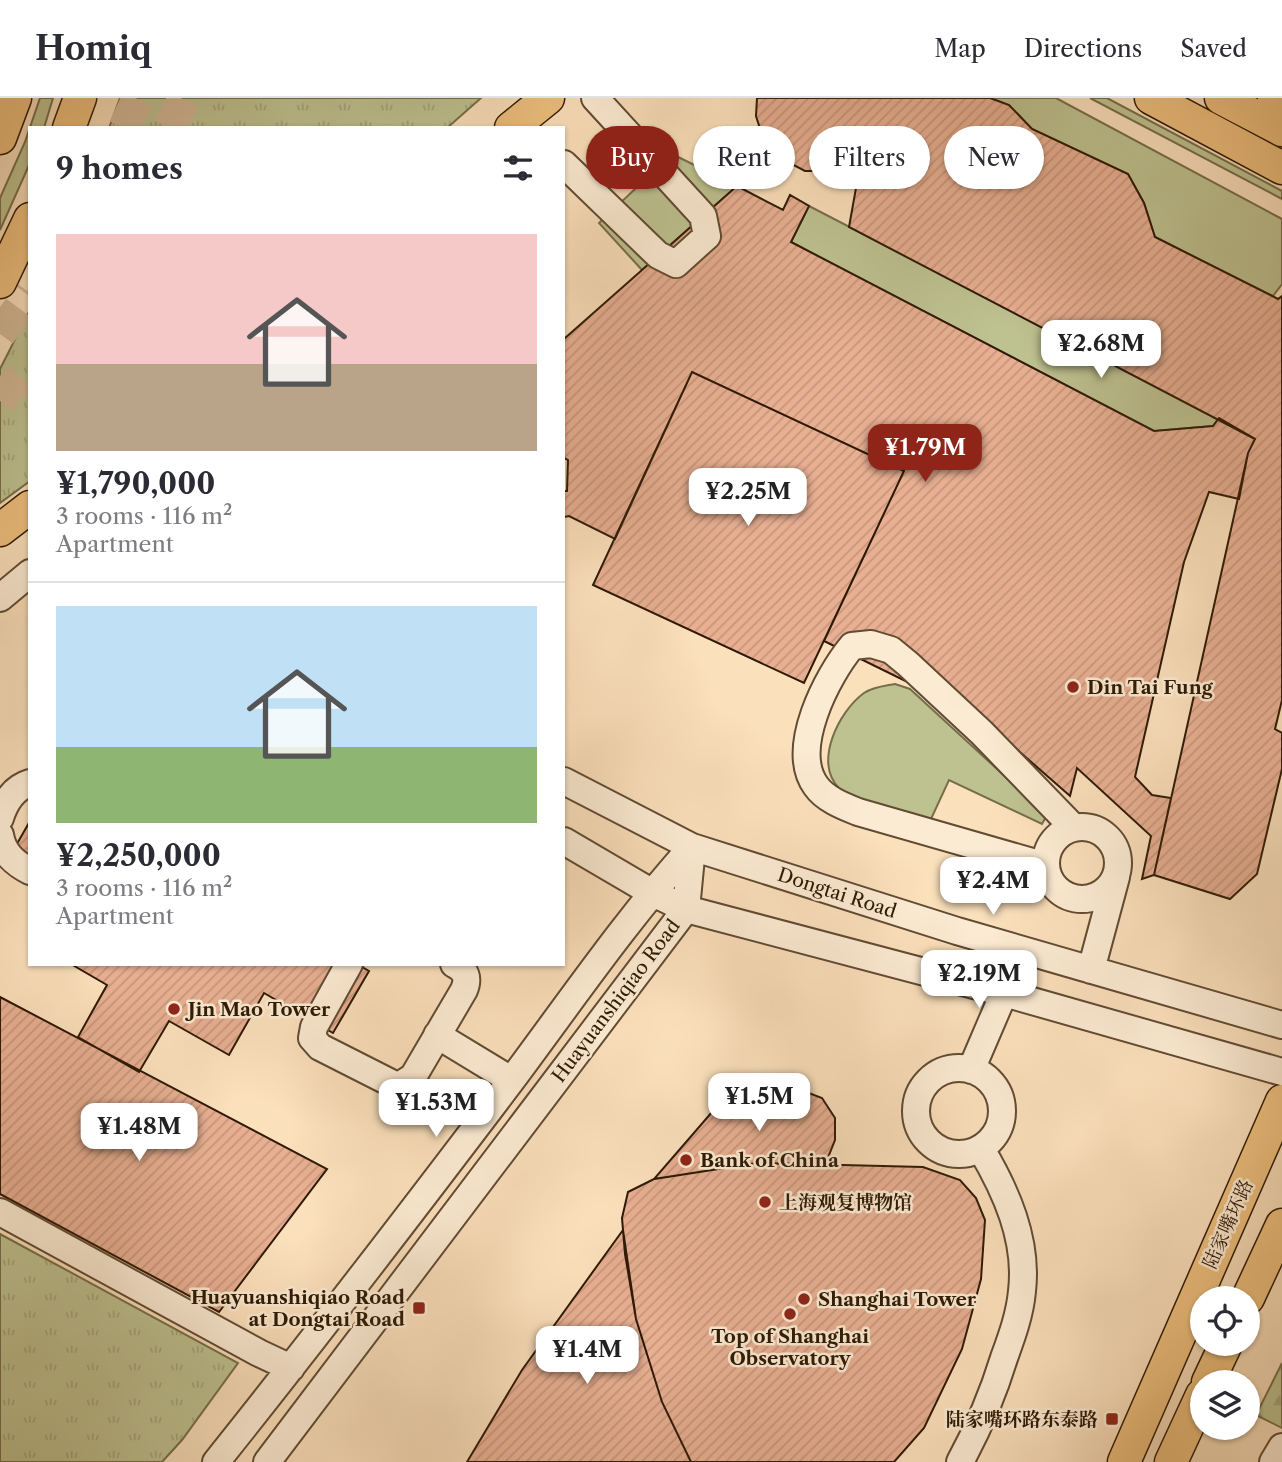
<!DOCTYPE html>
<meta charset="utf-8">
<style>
body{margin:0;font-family:"Libre Caslon Text","Noto Serif SC",serif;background:#f2f2f3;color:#2b2b33;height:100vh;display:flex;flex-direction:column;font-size:26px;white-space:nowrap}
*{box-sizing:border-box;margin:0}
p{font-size:23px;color:#7c7c81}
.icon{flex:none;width:38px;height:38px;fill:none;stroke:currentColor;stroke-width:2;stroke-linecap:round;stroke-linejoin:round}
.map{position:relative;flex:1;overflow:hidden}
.drawer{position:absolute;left:28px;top:28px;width:537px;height:840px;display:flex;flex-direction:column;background:#fff;border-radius:0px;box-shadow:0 2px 5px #0004}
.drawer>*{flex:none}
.hud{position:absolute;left:586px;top:28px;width:590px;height:63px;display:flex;gap:14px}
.tools{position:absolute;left:1190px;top:1188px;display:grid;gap:14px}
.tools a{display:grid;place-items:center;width:70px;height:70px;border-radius:50%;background:#fff;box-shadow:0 2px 5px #0004;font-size:35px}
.price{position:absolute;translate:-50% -60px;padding:0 16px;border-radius:14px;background:#fff;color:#222;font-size:23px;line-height:46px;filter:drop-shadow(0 2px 4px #0008)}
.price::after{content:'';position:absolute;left:50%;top:42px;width:21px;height:16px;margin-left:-10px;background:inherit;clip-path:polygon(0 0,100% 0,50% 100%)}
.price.active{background:#8f2418;color:#fff}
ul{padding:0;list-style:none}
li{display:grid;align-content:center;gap:14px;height:371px;padding:0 28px}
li+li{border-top:2px solid #e1e1e2}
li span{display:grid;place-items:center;height:217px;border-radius:0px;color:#555}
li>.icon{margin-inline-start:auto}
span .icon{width:126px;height:126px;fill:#fffc;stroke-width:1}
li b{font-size:30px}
h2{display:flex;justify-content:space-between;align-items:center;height:84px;padding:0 28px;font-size:30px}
.pill{padding:0 24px;border-radius:32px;background:#fff;box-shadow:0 2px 5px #0004;font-size:24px;line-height:63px}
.pill.active{background:#8f2418;color:#fff}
header{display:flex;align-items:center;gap:42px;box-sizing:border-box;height:98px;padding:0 35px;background:#fff;border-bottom:2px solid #e1e1e2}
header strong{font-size:33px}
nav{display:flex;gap:38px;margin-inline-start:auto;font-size:24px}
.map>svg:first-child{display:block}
.grass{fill:#bec291;stroke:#766e4b;stroke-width:2}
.forest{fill:url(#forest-firs);stroke:#766e4b;stroke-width:2}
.park{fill:url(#park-tufts);stroke:#766e4b;stroke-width:2}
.building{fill:url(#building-hatch);stroke:#2e1905;stroke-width:2}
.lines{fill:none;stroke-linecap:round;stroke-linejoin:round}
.major-tunnel{stroke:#d2b897;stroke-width:32;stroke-dasharray:32 16;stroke-linecap:butt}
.minor-casing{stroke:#614b33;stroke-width:30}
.major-casing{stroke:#2e1905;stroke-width:35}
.minor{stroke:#fcebd3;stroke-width:26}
.major{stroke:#eec07e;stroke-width:32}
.poi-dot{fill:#8f2418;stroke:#fcebd3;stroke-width:2.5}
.labels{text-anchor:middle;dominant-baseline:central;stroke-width:5;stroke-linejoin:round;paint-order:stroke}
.poi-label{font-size:19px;font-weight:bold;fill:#2e1905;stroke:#fcebd3;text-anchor:start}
.street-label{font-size:19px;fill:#2e1905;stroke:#fcebd3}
</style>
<header>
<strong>Homiq</strong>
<nav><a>Map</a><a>Directions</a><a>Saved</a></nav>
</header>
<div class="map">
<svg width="1282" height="1364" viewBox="0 0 1282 1364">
<defs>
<pattern id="forest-firs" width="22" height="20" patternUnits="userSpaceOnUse" patternTransform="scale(1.75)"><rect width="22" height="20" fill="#bec291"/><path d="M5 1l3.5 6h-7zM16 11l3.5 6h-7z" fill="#a4a67c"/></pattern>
<pattern id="park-tufts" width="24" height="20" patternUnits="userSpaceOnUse" patternTransform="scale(1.75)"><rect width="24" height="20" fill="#bec291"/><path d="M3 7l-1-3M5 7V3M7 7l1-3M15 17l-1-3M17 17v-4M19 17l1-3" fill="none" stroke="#a4a67c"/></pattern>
<pattern id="building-hatch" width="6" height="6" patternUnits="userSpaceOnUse" patternTransform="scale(1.75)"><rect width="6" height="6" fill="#e8af92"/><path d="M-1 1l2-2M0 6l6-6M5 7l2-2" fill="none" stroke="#c7967c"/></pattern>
</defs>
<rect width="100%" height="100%" fill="#fbe0bc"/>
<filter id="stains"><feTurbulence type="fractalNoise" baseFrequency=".00286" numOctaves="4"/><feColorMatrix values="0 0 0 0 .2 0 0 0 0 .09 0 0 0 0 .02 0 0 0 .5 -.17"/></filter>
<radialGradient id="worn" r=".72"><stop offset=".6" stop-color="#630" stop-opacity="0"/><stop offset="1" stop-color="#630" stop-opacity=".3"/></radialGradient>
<path class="grass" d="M40,0H53L44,30H30V65L0,132V100L25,44Z
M991,0H1056L1282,121V186L1273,198L1155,139L1144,105L1128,76L1032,31L1009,7Z
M1090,0H1107L1282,93V101Z
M672,56L737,88L642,172L599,125Z
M809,108L1219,320L1213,328L1154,333L791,144Z
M895,586L910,591L1047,717L1042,726L949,682L931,721C910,715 853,705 839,690C813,665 839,613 864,595C873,589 885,588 895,586Z"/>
<path class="forest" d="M1282,1265V1330L1256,1317Z"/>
<path class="park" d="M120,0H481L447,30H109Z
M30,212V383L0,405V271Z
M0,1136L238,1265L182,1342L162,1364H0Z"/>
<path class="building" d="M757,0H990L1009,7L1032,31L1128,76L1144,105L1155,139L1278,201L1282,198V602L1275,631L1282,635V671L1257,776L1230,801L1154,777L1248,355L1255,341L849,129L858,79L835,73H805L780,60L764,43L756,18Z
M737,88L783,112L790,97L809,108L791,144L1154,333L1213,328L1219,320L1255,341L1248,355L1239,401L1209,394L1184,464L1135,679L1152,697L1171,700L1154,777L1142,781L1151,738L1077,670L1070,698L981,620L824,543L904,373L692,274L615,441L569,418L564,419V393H567L568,362L564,360V241Z
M692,274L904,373L804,585L593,487Z
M30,723V759L14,751Z
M71,866H357L369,873L333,935L264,895L229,957L169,923L139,974L78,939L107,887Z
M0,899L327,1071L219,1214L0,1096Z
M761,986L793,989L822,1000L835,1020V1042L825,1067L757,1065L654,1081L712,1014L735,998Z
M757,1065L923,1069L960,1082L976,1100L985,1122L981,1181L962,1251L924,1330L894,1364H691L662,1304L636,1221L625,1156L622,1120L628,1094L654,1081Z
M623,1132L636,1221L662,1304L691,1364H467L522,1272Z"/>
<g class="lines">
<path class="major-tunnel" d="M124,30L138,0
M169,30L184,0
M0,236L30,195
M0,303L30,267"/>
<defs>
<path id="minor" d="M564,66L658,157L676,166L707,138L703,118L595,0
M0,500L30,475
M564,683L692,749L957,833L1282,927
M0,720C5,704 13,690 30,685
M1046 765a36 36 0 1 1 72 0a36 36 0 1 1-72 0Z
M0,737C3,755 14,765 30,773
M564,743L651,794L686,811L1004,895L1282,974
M1046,768L858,714C843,708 825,701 816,688C789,651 827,578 852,548L871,546L891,552L908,566L982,635L1074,730
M349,866L314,929L312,940L320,949L395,987L402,986L413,979L464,892C469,880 466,872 454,866
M1091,872L1116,779
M437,937L511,982
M916 1013a43 43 0 1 1 86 0a43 43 0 1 1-86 0Z
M971,972L1004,895
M0,1114L259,1255L291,1270
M216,1364C316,1239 414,1111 511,983C570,904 626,822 692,749
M267,1364L686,811L692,749
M960,1364C978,1331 993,1296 1004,1260C1012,1238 1020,1216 1022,1193C1028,1142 1006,1093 981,1051
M1273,1364L1282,1349"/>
<path id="major" d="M1151,0L1282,70
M1221,0L1282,32
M1274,0L1282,4
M69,30L80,0
M511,30L548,0
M0,40L15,0
M0,184L30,121
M0,432L30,409
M1248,1200L1282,1127
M1208,1284L1226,1246
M1124,1364L1282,1003
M1171,1364L1202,1297"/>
</defs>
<use href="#minor" class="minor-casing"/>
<use href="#major" class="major-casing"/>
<use href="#minor" class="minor"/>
<use href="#major" class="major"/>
</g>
<g class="poi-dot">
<circle cx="1073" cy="589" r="7"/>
<circle cx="174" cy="911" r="7"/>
<circle cx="686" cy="1062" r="7"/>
<circle cx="765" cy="1104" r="7"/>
<circle cx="804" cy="1201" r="7"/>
<rect x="412" y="1203" width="14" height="14" rx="3.5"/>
<circle cx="790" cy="1216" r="7"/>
<rect x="1105" y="1314" width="14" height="14" rx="3.5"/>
</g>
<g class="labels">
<g class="poi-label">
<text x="1087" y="589">Din Tai Fung</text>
<text x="188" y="911">Jin Mao Tower</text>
<text x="700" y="1062">Bank of China</text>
<text x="779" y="1104">上海观复博物馆</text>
<text x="405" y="1199" text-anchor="end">Huayuanshiqiao Road<tspan x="405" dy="22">at Dongtai Road</tspan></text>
<text x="818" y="1201">Shanghai Tower</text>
<text x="790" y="1238" text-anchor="middle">Top of Shanghai<tspan x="790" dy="22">Observatory</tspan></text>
<text x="1098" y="1321" text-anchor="end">陆家嘴环路东泰路</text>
</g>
<g class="street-label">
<text transform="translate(837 795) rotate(18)">Dongtai Road</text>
<text transform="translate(616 903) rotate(-53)">Huayuanshiqiao Road</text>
<text transform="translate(1228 1126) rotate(-66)">陆家嘴环路</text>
</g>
</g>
<rect width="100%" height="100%" filter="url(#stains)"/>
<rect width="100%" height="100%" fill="url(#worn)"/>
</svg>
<div class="tools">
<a><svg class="icon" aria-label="locate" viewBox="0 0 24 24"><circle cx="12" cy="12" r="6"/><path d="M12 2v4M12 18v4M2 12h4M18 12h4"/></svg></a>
<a><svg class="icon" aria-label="layers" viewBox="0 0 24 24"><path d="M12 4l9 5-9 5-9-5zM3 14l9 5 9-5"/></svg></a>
</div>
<b class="price" style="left:1101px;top:282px">¥2.68M</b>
<b class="price active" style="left:925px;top:386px">¥1.79M</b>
<b class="price" style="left:748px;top:430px">¥2.25M</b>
<b class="price" style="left:993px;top:819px">¥2.4M</b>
<b class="price" style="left:979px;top:912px">¥2.19M</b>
<b class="price" style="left:759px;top:1035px">¥1.5M</b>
<b class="price" style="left:436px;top:1041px">¥1.53M</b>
<b class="price" style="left:139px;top:1065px">¥1.48M</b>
<b class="price" style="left:587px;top:1288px">¥1.4M</b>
<div class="hud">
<a class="pill active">Buy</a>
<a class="pill">Rent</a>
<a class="pill">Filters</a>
<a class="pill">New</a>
</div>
<section class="drawer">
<h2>9 homes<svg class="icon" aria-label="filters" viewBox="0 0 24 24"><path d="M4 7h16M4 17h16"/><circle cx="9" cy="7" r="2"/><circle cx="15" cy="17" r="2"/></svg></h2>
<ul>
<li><span style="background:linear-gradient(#f6c9c9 60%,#b9a48a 0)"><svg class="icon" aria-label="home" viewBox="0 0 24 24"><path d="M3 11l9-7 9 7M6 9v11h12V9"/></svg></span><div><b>¥1,790,000</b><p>3 rooms · 116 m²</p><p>Apartment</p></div></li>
<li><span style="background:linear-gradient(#bfe0f5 65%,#8fb573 0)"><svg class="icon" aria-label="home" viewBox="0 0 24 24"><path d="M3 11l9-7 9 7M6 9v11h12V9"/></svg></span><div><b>¥2,250,000</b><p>3 rooms · 116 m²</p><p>Apartment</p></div></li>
</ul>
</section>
</div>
